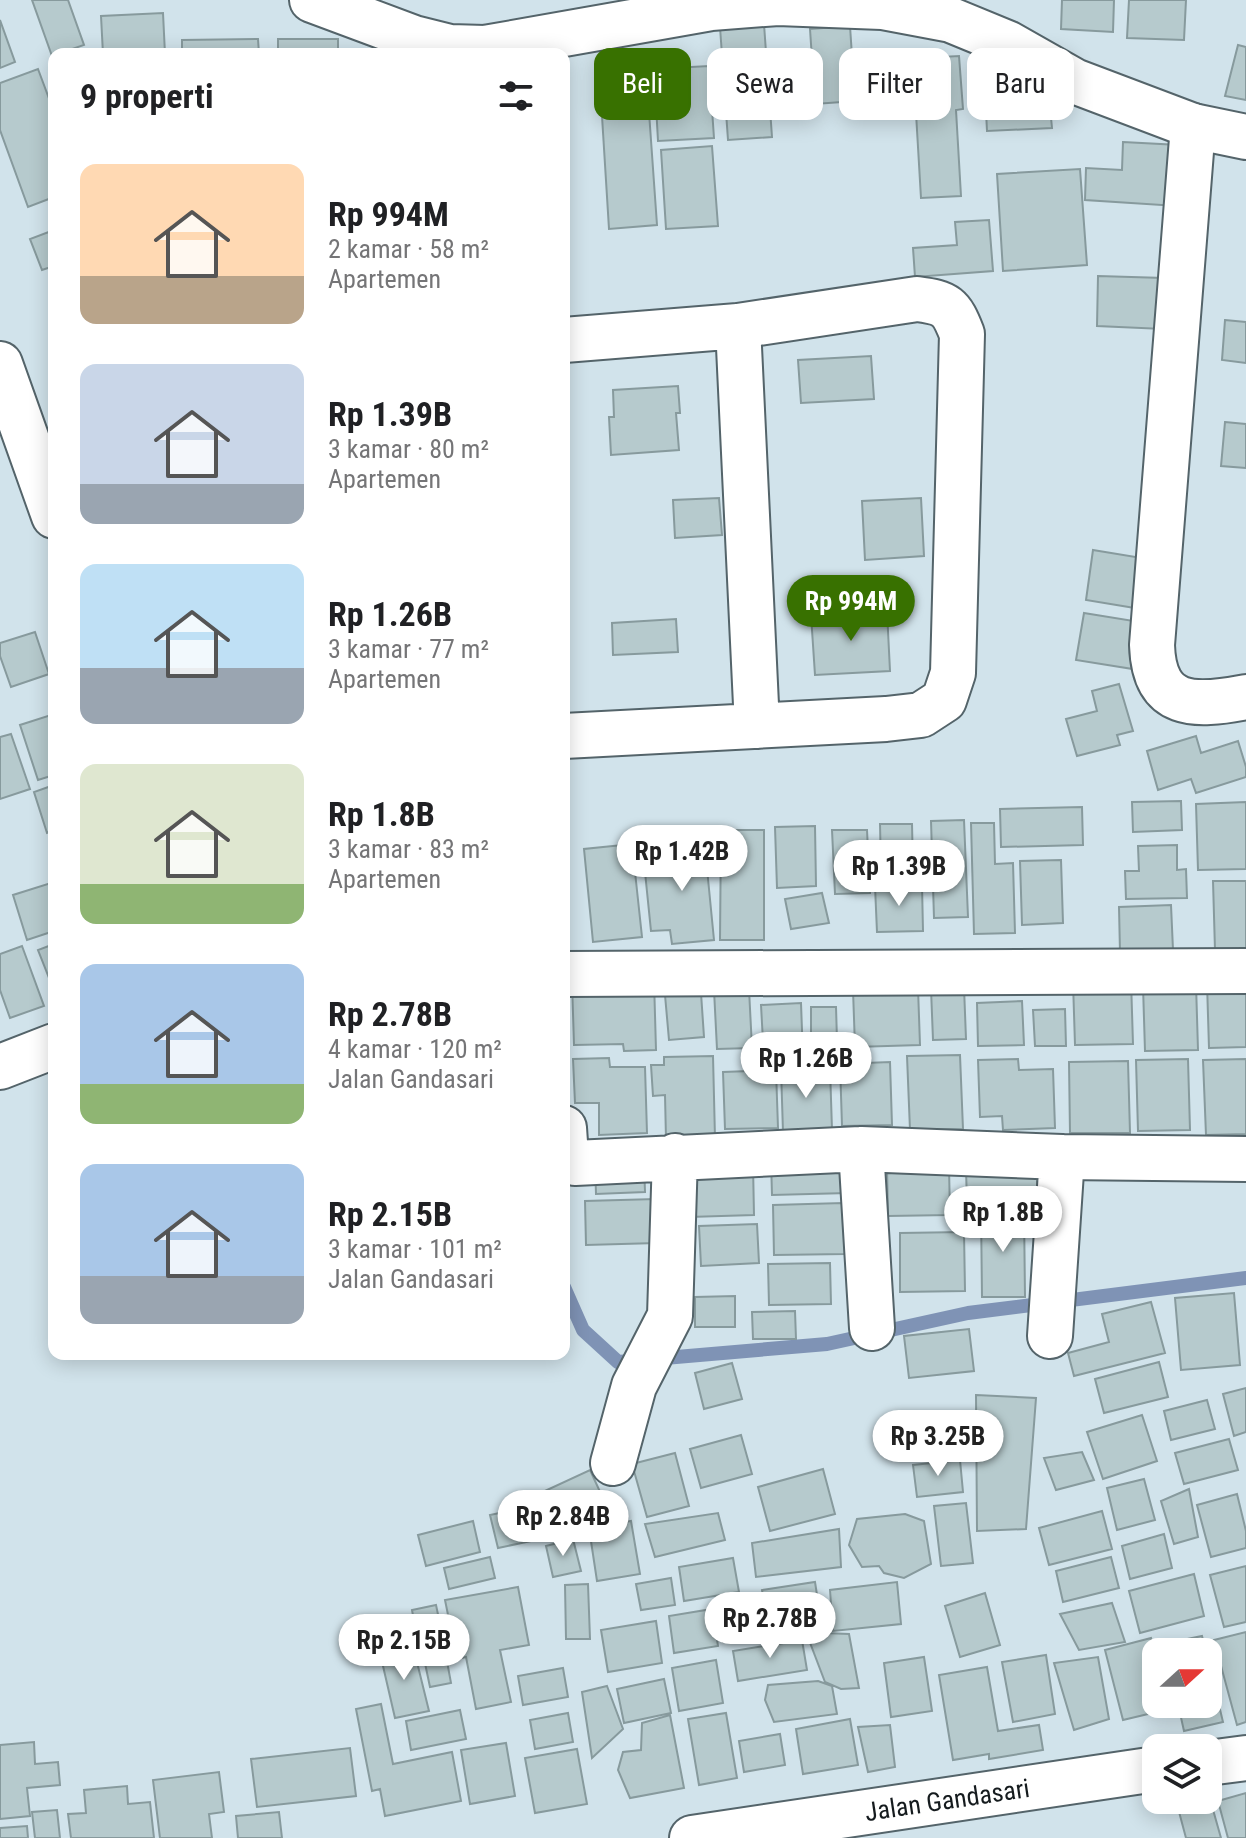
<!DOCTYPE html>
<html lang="id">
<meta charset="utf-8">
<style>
body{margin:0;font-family:"Roboto Condensed",sans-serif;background:#f6f6f6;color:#202124;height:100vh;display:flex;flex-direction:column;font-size:30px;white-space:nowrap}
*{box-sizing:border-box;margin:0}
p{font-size:26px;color:#757577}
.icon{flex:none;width:44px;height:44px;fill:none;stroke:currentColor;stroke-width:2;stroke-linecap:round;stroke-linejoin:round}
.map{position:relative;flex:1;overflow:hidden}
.sheet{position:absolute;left:48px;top:48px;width:522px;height:1312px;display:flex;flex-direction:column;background:#fff;border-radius:16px;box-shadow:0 4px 20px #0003}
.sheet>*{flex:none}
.top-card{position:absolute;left:594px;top:48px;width:532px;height:72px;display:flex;gap:16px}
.needle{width:52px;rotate:69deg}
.controls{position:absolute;left:1142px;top:1638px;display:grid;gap:16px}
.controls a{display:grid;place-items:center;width:80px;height:80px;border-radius:16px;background:#fff;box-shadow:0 4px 20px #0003;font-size:40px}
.price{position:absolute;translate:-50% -68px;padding:0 18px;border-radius:28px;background:#fff;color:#222;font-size:26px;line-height:52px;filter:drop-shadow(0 2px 4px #0008)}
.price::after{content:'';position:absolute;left:50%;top:48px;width:24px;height:18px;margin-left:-12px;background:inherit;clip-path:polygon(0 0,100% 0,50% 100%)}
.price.current{background:#387100;color:#fff}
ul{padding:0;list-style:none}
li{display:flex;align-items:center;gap:24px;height:200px;padding:0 32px}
li span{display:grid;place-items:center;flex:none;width:224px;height:160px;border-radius:16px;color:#555}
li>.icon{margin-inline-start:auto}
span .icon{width:96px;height:96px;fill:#fffc;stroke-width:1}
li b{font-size:34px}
h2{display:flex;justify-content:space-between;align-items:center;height:96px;padding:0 32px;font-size:34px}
.chip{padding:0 28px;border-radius:16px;background:#fff;box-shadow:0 4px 20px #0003;font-size:28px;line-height:72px}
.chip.current{background:#387100;color:#fff}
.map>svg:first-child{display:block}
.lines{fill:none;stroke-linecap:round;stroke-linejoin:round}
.stream{stroke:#7f93b5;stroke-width:14}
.building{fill:#b6cacd;stroke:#879a9d;stroke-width:2}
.minor-casing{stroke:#54646a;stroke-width:48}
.tertiary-casing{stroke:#54646a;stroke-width:48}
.minor{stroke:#fff;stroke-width:44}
.tertiary{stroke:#fff;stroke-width:44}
.labels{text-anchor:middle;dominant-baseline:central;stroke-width:6;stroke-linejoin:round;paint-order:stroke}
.street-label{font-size:26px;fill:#151b1e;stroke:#d1e3eb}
</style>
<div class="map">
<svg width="1246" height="1838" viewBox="0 0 1246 1838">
<rect width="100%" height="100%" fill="#d1e3eb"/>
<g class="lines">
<path class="stream" d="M564,1287L583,1330L618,1362L827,1344L968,1313L1246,1278"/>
</g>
<path class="building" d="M32,0H68L84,45L52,56Z
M1062,0H1114L1113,32L1061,29Z
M1129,0H1186L1184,40L1127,38Z
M163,13L165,54H103L101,16Z
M0,20L15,62L0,68Z
M764,24L772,137L728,140L720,27Z
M850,26L855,101L815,104L810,29Z
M258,39L259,54H182V40Z
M278,39H338V54H278Z
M1238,45L1246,47V100L1225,96Z
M959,56L963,109L956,110L961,196L921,198L916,113H908L904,59Z
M709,66L714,138L658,141L654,69Z
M38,69L54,112V197L28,207L0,130V83Z
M1048,87L1052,128L987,131L985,91Z
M648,98L657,225L609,229L601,100Z
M1123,142L1179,145L1177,206L1085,200L1086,168L1122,170Z
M712,146L718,226L666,229L661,150Z
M1080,169L1087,265L1003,271L997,174Z
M989,220L993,271L915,277L913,248L957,245L955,222Z
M54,230V266L42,270L30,239Z
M1098,276L1164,278L1163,329L1097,326Z
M1225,320L1246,322V363L1222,360Z
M871,356L874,399L801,403L798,360Z
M678,386L680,413H676L679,450L611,455L609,417H614L613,390Z
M1225,422L1246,424V468L1221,466Z
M719,498L722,535L675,538L673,500Z
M921,498L924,556L865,560L862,501Z
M1093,550L1154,560L1147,610L1086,600Z
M887,611L890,671L815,675L811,615Z
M1084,613L1146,623L1139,670L1076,660Z
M676,619L678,652L613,655L612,623Z
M35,632L49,674L11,687L0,656V643Z
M1119,684L1133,731L1117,735L1120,745L1077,756L1066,719L1097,711L1092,691Z
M54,714V775L38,780L20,725Z
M11,734L30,789L0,799V737Z
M1196,736L1201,753L1238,741L1246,767V777L1196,793L1191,779L1158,790L1147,751Z
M54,785V830L47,833L34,792Z
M1181,801L1182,830L1133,832L1132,802Z
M1246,802V869L1198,870L1196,804Z
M1082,807L1083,845L1001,847L1000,809Z
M964,820L968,917L934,918L931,821Z
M971,823H994L995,864L1013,863L1015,933L974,934Z
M880,824H912L913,868L881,869Z
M815,826L816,886L777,888L775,827Z
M721,830H764V940H720Z
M832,830H867L870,893L835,894Z
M704,838L714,940L672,944L670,930L651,931L645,872L665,871L662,842Z
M632,844L642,937L593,942L584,849Z
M1177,845V870L1186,869L1187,898L1126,899L1125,871H1139L1138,846Z
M1061,860L1063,923L1022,925L1020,861Z
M1213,881H1246V950H1215Z
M54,882V931L27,940L13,895Z
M922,885L923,931L877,932L875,886Z
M822,893L829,923L791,929L785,899Z
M1171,905L1173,950L1120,952L1119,907Z
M54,944V987L53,988L38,950Z
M22,946L44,1006L10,1018L0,990V954Z
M654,980L656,1050L624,1051L623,1044L574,1045L572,982Z
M1131,980L1133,1044L1075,1045L1073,982Z
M1246,982V1047L1209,1048L1207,983Z
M1196,984L1198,1050L1145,1051L1143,986Z
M964,987L966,1039L933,1040L931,989Z
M918,988L920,1045L855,1047L853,990Z
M749,989L752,1048L717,1049L714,990Z
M701,993L704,1037L669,1040L665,995Z
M1022,1001L1024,1045L978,1046L977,1003Z
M801,1003L803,1058L764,1060L761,1005Z
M811,1007H836L837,1040H811Z
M1065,1009L1066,1046H1035L1033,1010Z
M960,1055L963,1129L910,1130L907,1056Z
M713,1056L715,1138L666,1139L665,1095L653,1096L651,1065H664V1057Z
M609,1058L610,1067H645L647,1133L599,1135V1103H575L573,1059Z
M1018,1059L1019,1070L1053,1069L1055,1128L1003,1130L1002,1116L980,1117L978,1060Z
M1188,1059L1190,1130L1138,1131L1136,1060Z
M1246,1059V1134L1206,1135L1203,1060Z
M1128,1061L1130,1133H1070L1069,1062Z
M890,1062L892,1125L842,1126L840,1064Z
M830,1068L832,1130L783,1132L781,1069Z
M776,1070L778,1128L725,1129L723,1072Z
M847,1158L848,1193L772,1195L771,1160Z
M644,1162L645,1192L596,1194L595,1163Z
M753,1165L754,1215L689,1217L687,1167Z
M949,1167L950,1215L888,1216L887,1168Z
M1037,1168V1203L967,1204L966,1169Z
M656,1199L657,1243L586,1245L585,1201Z
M843,1203L845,1254L774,1255L773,1205Z
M981,1211H1024L1025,1297H982Z
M757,1224L759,1263L701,1266L699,1226Z
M964,1232L965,1291L900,1292V1233Z
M830,1263L831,1304L769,1305L768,1264Z
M1234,1293L1240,1365L1181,1370L1175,1298Z
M735,1296V1327H695V1297Z
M1151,1302L1165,1353L1074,1376L1068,1353L1109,1342L1102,1314Z
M795,1311L796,1339H753L752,1312Z
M969,1329L974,1371L909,1378L904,1336Z
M1159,1362L1168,1397L1104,1413L1095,1379Z
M732,1363L742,1399L704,1409L695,1373Z
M1246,1388V1432L1234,1436L1223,1394Z
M976,1395L1036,1398L1026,1529L977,1531Z
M1207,1400L1215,1429L1171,1440L1164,1411Z
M1142,1415L1157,1461L1103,1479L1087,1432Z
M955,1422L959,1452L926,1455L923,1425Z
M741,1435L752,1474L701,1488L690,1449Z
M1229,1439L1238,1470L1184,1484L1175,1453Z
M1082,1452L1094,1480L1056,1490L1044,1458Z
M675,1453L689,1506L647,1517L632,1464Z
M960,1460L963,1492L917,1497L913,1465Z
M823,1469L835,1514L770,1531L758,1487Z
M590,1470L607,1507L552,1533L534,1496Z
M1144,1479L1155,1520L1117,1530L1107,1488Z
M1189,1489L1198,1537L1174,1544L1161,1501Z
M1237,1494L1246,1531V1548L1211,1557L1197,1505Z
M966,1503L973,1563L941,1566L934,1506Z
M523,1508L531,1541L498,1548L490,1515Z
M1102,1511L1112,1549L1049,1565L1039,1528Z
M718,1513L725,1540L655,1557L645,1524Z
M905,1514L924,1521L931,1564L904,1578L884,1573L879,1566L862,1567L849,1545L857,1519Z
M473,1521L480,1552L426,1566L418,1535Z
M631,1521L640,1574L597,1581L589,1528Z
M839,1529L841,1567L756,1577L752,1543Z
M1164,1534L1172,1568L1130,1579L1122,1546Z
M573,1539L581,1571L553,1577L546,1546Z
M490,1557L495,1578L449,1589L444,1568Z
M1111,1557L1119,1588L1063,1602L1056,1571Z
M733,1558L739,1592L684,1601L679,1567Z
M1246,1566V1622L1224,1627L1210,1575Z
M1194,1574L1204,1616L1140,1633L1129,1591Z
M671,1578L675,1605L641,1610L636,1584Z
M815,1582L822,1627L770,1635L762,1590Z
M897,1582L901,1624L833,1631L830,1590Z
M588,1584L590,1639H566L565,1585Z
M518,1587L529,1645L500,1650L511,1702L476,1709L466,1657L457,1659L445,1600Z
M985,1593L1000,1645L960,1657L945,1606Z
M745,1599L752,1638L723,1642L717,1604Z
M1112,1603L1125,1642L1079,1650L1060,1614Z
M436,1605L443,1638L418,1643L412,1610Z
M712,1609L718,1646L674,1653L669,1616Z
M656,1621L662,1663L608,1672L601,1630Z
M1246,1632V1722L1237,1725L1214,1640Z
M824,1633L849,1634L859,1688L841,1689L825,1682L809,1640Z
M1202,1636L1206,1652H1165L1163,1644Z
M1151,1638L1156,1658V1704H1168L1169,1709L1123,1720L1105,1650Z
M802,1640L807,1670L738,1681L733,1651Z
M444,1645L451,1683L430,1687L422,1649Z
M413,1646L429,1711L395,1718L380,1653Z
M1046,1655L1055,1714L1013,1722L1002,1662Z
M924,1657L932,1711L891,1717L884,1663Z
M1098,1657L1109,1719L1074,1730L1054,1663Z
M1208,1659L1223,1722L1184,1731L1178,1704H1208Z
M716,1660L723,1703L679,1711L672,1668Z
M987,1667L998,1731L1039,1725L1043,1750L989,1759V1754L953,1760L939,1675Z
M563,1668L568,1697L523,1705L518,1676Z
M664,1679L671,1713L624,1723L617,1689Z
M818,1681L832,1686L837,1714L774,1722L765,1700L768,1685Z
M607,1686L623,1729L592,1758L582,1692Z
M381,1704L393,1764L452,1752L461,1801L385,1816L380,1789L372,1791L356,1709Z
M460,1710L466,1739L411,1750L406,1721Z
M568,1713L573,1742L535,1749L530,1720Z
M726,1713L737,1778L699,1785L688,1719Z
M670,1715L684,1788L630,1798L618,1770L623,1752L641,1750L642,1723Z
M850,1719L858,1765L803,1774L796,1729Z
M890,1725L895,1767L868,1772L858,1727Z
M780,1734L785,1765L744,1772L739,1741Z
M34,1742L35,1764L58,1762L60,1785L27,1788L30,1816L0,1819V1745Z
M506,1743L515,1796L470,1804L461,1750Z
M350,1748L356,1796L257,1807L251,1759Z
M577,1749L587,1804L535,1813L525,1758Z
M219,1772L224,1812L209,1814L212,1838H160L153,1780Z
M127,1786L128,1804L150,1802L154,1838H71L68,1814L86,1813L84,1790Z
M1246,1793V1838H1228L1218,1801Z
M1210,1799L1221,1838H1186L1178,1808Z
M57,1810L60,1838H35L32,1812Z
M279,1812L282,1838H238L236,1816Z
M27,1826L28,1838H0V1828Z"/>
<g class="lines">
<defs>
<path id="minor" d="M1193,126L1152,645C1154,709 1194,707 1246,697
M738,326L757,726
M564,340L738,326L917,299C947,303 951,306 962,334L953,673L944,700L921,715L886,719L564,736
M0,364L54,516
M564,974L1246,971
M0,1067L54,1046
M564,1128L566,1157L575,1163L861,1149L1062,1157L1246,1159
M861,1149L872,1328
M1050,1336L1062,1157
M613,1463L634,1386L670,1316L675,1156"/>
<g id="tertiary">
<path d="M312,0L414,38L450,47L485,48L711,8L778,3L882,7L951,20L1007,43L1074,81L1193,126L1246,137"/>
<path d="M1208,1763L1246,1758"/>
<path id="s1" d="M692,1838L1156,1769"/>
</g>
</defs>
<use href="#minor" class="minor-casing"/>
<use href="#tertiary" class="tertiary-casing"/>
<use href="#minor" class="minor"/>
<use href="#tertiary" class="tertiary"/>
</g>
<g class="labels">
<g class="street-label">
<text stroke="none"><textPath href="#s1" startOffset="258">Jalan Gandasari</textPath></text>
</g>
</g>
</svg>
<div class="controls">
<a><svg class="needle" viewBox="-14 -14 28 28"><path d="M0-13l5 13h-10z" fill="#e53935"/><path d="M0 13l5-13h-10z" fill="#757577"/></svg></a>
<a><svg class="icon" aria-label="layers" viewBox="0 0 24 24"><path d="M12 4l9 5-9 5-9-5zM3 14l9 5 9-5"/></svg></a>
</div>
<b class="price current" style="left:851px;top:643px">Rp 994M</b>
<b class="price" style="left:682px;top:893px">Rp 1.42B</b>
<b class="price" style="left:899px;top:908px">Rp 1.39B</b>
<b class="price" style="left:806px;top:1100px">Rp 1.26B</b>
<b class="price" style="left:1003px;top:1254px">Rp 1.8B</b>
<b class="price" style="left:938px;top:1478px">Rp 3.25B</b>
<b class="price" style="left:563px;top:1558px">Rp 2.84B</b>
<b class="price" style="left:770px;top:1660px">Rp 2.78B</b>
<b class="price" style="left:404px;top:1682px">Rp 2.15B</b>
<div class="top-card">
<a class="chip current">Beli</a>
<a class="chip">Sewa</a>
<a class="chip">Filter</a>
<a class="chip">Baru</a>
</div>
<section class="sheet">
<h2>9 properti<svg class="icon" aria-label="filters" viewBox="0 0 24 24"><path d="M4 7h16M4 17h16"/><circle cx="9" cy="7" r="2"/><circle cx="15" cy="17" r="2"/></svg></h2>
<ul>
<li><span style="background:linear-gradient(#ffd9b3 70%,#b9a48a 0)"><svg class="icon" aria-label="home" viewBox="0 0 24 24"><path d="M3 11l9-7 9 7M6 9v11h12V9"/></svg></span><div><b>Rp 994M</b><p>2 kamar · 58 m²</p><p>Apartemen</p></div></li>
<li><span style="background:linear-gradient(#c9d6e8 75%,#9aa5b1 0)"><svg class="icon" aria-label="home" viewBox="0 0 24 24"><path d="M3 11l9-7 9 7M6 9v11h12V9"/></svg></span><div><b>Rp 1.39B</b><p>3 kamar · 80 m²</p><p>Apartemen</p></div></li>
<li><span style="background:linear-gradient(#bfe0f5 65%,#9aa5b1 0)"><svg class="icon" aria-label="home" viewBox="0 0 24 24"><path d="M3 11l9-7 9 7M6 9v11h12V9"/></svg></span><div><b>Rp 1.26B</b><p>3 kamar · 77 m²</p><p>Apartemen</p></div></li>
<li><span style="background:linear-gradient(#dfe7d0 75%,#8fb573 0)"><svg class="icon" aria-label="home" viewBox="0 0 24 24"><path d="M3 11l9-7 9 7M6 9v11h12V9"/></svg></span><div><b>Rp 1.8B</b><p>3 kamar · 83 m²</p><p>Apartemen</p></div></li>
<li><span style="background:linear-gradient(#a9c7e8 75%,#8fb573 0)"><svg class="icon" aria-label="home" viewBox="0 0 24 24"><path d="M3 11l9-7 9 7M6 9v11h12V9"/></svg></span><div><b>Rp 2.78B</b><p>4 kamar · 120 m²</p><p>Jalan Gandasari</p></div></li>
<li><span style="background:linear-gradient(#a9c7e8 70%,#9aa5b1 0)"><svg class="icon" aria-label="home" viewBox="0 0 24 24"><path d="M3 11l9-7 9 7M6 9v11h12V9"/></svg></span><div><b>Rp 2.15B</b><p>3 kamar · 101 m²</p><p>Jalan Gandasari</p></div></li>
</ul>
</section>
</div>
